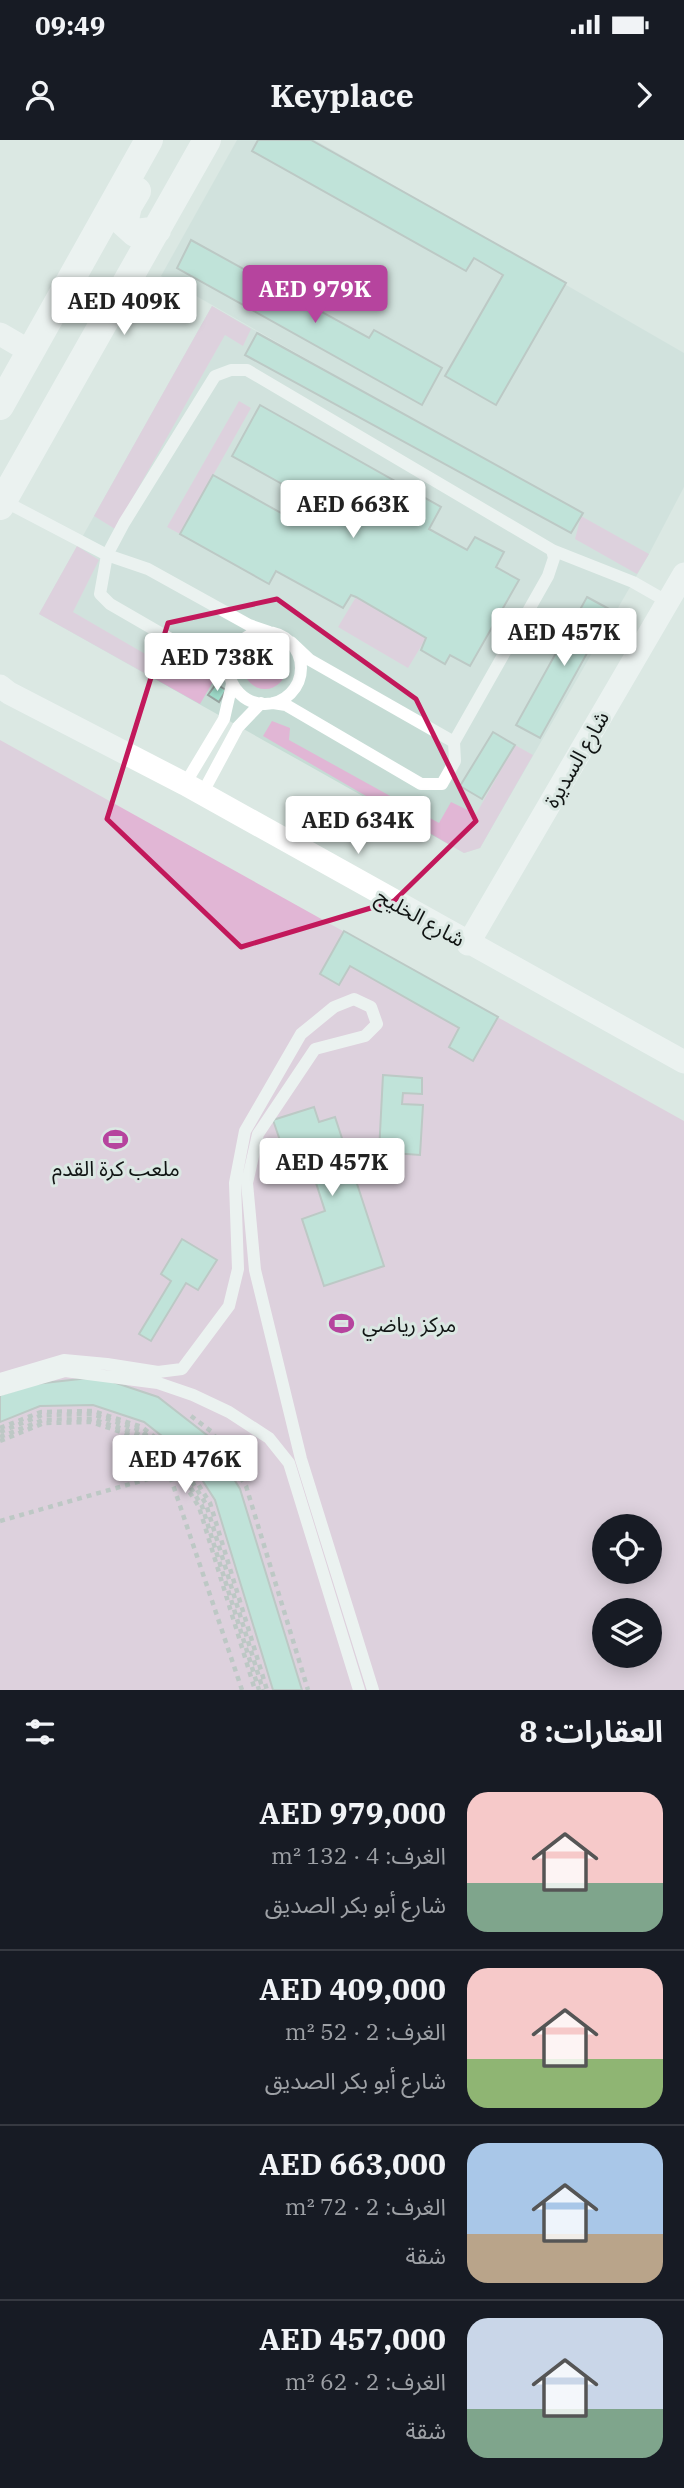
<!DOCTYPE html>
<html lang="ar">
<meta charset="utf-8">
<style>
body{margin:0;font-family:"IBM Plex Serif","Noto Sans Arabic",serif;background:#242831;color:#f1f3f6;direction:rtl;height:100vh;display:flex;flex-direction:column;font-size:26px;white-space:nowrap}
*{box-sizing:border-box;margin:0}
p{font-size:23px;color:#9ea1a6}
.icon{flex:none;width:38px;height:38px;fill:none;stroke:currentColor;stroke-width:2;stroke-linecap:round;stroke-linejoin:round}
.map{position:relative;height:1550px;overflow:hidden;direction:ltr}
.details{display:flex;flex-direction:column;background:#171b24;flex:1}
.details>*{flex:none}
.buttons{position:absolute;left:592px;top:1374px;display:grid;gap:14px}
.buttons a{display:grid;place-items:center;width:70px;height:70px;border-radius:50%;background:#171b24;box-shadow:0 4px 18px #0003;font-size:35px}
.price{position:absolute;translate:-50% -60px;padding:0 16px;border-radius:7px;background:#fff;color:#222;font-size:23px;line-height:46px;filter:drop-shadow(0 2px 4px #0008)}
.price::after{content:'';position:absolute;left:50%;top:42px;width:21px;height:16px;margin-left:-10px;background:inherit;clip-path:polygon(0 0,100% 0,50% 100%)}
.price.on{background:#b6449e;color:#fff}
ul{padding:0;list-style:none}
li{display:flex;align-items:center;gap:21px;height:175px;padding:0 21px}
li+li{border-top:2px solid #363941}
li span{display:grid;place-items:center;flex:none;width:196px;height:140px;border-radius:21px;color:#555}
li>.icon{margin-inline-start:auto}
span .icon{width:84px;height:84px;fill:#fffc;stroke-width:1}
li b{font-size:30px}
h2{display:flex;justify-content:space-between;align-items:center;height:84px;padding:0 21px;font-size:30px}
.status{display:flex;justify-content:space-between;align-items:center;height:49px;padding:0 35px;background:#171b24;direction:ltr}
.status svg{height:19px;fill:currentColor}
header{display:flex;justify-content:space-between;align-items:center;height:91px;padding:0 21px;background:#171b24;font-size:32px;font-weight:700}
.map>svg:first-child{display:block}
.built{fill:#c6dcd5}
.green{fill:#e1b6d5;fill-rule:evenodd}
.building{fill:#a1decc;stroke:#97a4a0;stroke-width:2}
.lines{fill:none;stroke-linecap:round;stroke-linejoin:round}
.path{stroke:#99a39f;stroke-width:4.5;stroke-dasharray:5 5;stroke-linecap:butt}
.service{stroke:#fff;stroke-width:12}
.minor{stroke:#fff;stroke-width:23}
.tertiary{stroke:#fff;stroke-width:28}
.marked{fill:none;stroke:#c2185b;stroke-width:5;stroke-linejoin:round}
.labels{text-anchor:middle;dominant-baseline:central;stroke-width:6;stroke-linejoin:round;paint-order:stroke}
.street-label{font-size:21px;fill:#101413;stroke:#dbe8e3}
.poi-label{font-size:21px;fill:#101413;stroke:#dbe8e3}
</style>
<div class="status"><b>09:49</b><svg viewBox="0 0 49 12"><path d="M0 12V9h3v3zM5 12V6h3v6zM10 12V3h3v9zM15 12V0h3v12zM26 1h20v11H26zM47 4h2v5h-2z"/></svg></div>
<header><svg class="icon" aria-label="forward" viewBox="0 0 24 24"><path d="M9 5l7 7-7 7"/></svg>Keyplace<svg class="icon" aria-label="person" viewBox="0 0 24 24"><circle cx="12" cy="8" r="4"/><path d="M4 21q1-7 8-7t8 7"/></svg></header>
<div class="map">
<svg width="684" height="1550" viewBox="0 0 684 1550">
<rect width="100%" height="100%" fill="#dbe8e3"/>
<path class="built" d="M237,0H315L684,213V347L649,414L480,708L464,713L39,474L212,166L586,378L161,136Z"/>
<path class="green" d="M212,166L251,189L243,206L225,195L115,389L94,376Z
M239,261L251,268L180,394L167,387Z
M581,376L649,414L637,434L575,399Z
M77,406L99,420L73,472L183,536L190,527L214,540L200,564L39,474Z
M356,457L426,498L408,528L338,487Z
M244 528a21 21 0 1 1 42 0a21 21 0 1 1-42 0Z
M272,581L290,588L289,600L439,683L451,662L476,674L515,605L533,615L480,708L464,713L263,596Z
M0,600L684,981V1550H0ZM604,1386H649V1432H604ZM604,1470H649V1516H604Z"/>
<path class="building" d="M258,0H311L566,143L496,265L445,236L503,135L474,118L466,131L252,11Z
M191,100L369,198L374,190L442,228L422,265L177,128Z
M257,193L583,373L571,393L245,215Z
M260,265L441,367L429,389L467,410L475,397L504,412L496,427L519,440L470,526L450,515L445,524L421,510L426,498L356,457L351,455L343,468L276,431L269,444L180,394L213,335L290,378L295,369L283,362L291,349L232,316Z
M587,457L611,470L540,598L516,585Z
M216,544L226,550L219,562L208,555Z
M493,592L515,605L482,659L460,646Z
M344,791L498,877L473,921L449,907L459,888L350,826L339,845L320,834Z
M383,935L422,938V954L403,953L402,964L423,965L420,1015L379,1012Z
M314,967L319,982L335,977L384,1126L324,1146L302,1079L325,1071L306,1012L286,1018L273,980Z
M182,1099L217,1120L198,1150L186,1143L151,1201L139,1194L171,1141L161,1134Z
M98,1237L158,1257L208,1296L240,1349L302,1550H273L215,1360L186,1315L144,1282L93,1265L40,1266L0,1282V1255L35,1244Z"/>
<g class="lines">
<path class="path" d="M191,1276L212,1292L246,1346L308,1550
M0,1288L41,1272L93,1271L142,1287L182,1319L210,1363L267,1550
M0,1292L42,1275L92,1274L140,1290L179,1321L206,1364L263,1550
M0,1297L43,1280L92,1279L138,1294L176,1324L202,1366L259,1550
M0,1301L44,1283L91,1282L136,1297L173,1326L199,1367L255,1550
M0,1381L169,1333L242,1550"/>
<path class="service" d="M4,361L107,415L148,429L249,485L269,492
M229 528a36 36 0 1 1 72 0a36 36 0 1 1-72 0Z
M291,502L310,520L454,602L548,436L554,418L552,410
M230,536L219,527L110,464L100,454L107,415L124,383L215,236L231,230H247L552,410L633,442L668,462
M273,563L286,565L421,644H442L455,621L454,602
M185,644L224,579L232,544
M202,654L238,587L261,563
M0,1239L64,1220L107,1224L158,1232L182,1229L229,1166L238,1129L235,1043L245,991L301,894L334,867L354,859L371,867L377,884L365,896L315,909L258,994L247,1043L255,1130L301,1319L373,1550
M0,1250L65,1231L158,1243L193,1255L229,1272L269,1298L289,1323L359,1550"/>
<path class="minor" d="M0,194L31,212
M0,546L9,553L185,644L684,922
M468,804L684,434"/>
<path class="tertiary" d="M137,51L128,66L124,83L135,93L157,90
M0,266L149,0
M0,366L207,0"/>
</g>
<path d="M0 0H684V1550H0ZM277,459L416,559L476,681L394,761L241,807L107,679L168,483Z" fill="#dbe8e3" fill-opacity=".55" fill-rule="evenodd"/>
<path class="marked" d="M277,459L416,559L476,681L394,761L241,807L107,679L168,483Z"/>
<defs>
<symbol id="stadium-bare" viewBox="-9 -9 18 18"><path d="M0-5a6.5 5 0 1 0 0 10a6.5 5 0 1 0 0-10ZM-3.5-1.8h7v3.6h-7Z" fill="#b6449e" stroke="#dbe8e3" stroke-width="2.5" paint-order="stroke"/></symbol>
</defs>
<g fill-rule="evenodd">
<use href="#stadium-bare" x="98" y="982" width="35" height="35"/>
<use href="#stadium-bare" x="324" y="1166" width="35" height="35"/>
</g>
<g class="labels">
<g class="street-label">
<text transform="translate(576 619) rotate(-60)">شارع السديرة</text>
<text transform="translate(421 777) rotate(29)">شارع الخليج</text>
</g>
<g class="poi-label">
<text x="116" y="1028">ملعب كرة القدم</text>
<text x="362" y="1184" text-anchor="start">مركز رياضي</text>
</g>
</g>
</svg>
<div class="buttons">
<a><svg class="icon" aria-label="locate" viewBox="0 0 24 24"><circle cx="12" cy="12" r="6"/><path d="M12 2v4M12 18v4M2 12h4M18 12h4"/></svg></a>
<a><svg class="icon" aria-label="layers" viewBox="0 0 24 24"><path d="M12 4l9 5-9 5-9-5zM3 14l9 5 9-5"/></svg></a>
</div>
<b class="price on" style="left:315px;top:185px">AED 979K</b>
<b class="price" style="left:124px;top:197px">AED 409K</b>
<b class="price" style="left:353px;top:400px">AED 663K</b>
<b class="price" style="left:564px;top:528px">AED 457K</b>
<b class="price" style="left:217px;top:553px">AED 738K</b>
<b class="price" style="left:358px;top:716px">AED 634K</b>
<b class="price" style="left:332px;top:1058px">AED 457K</b>
<b class="price" style="left:185px;top:1355px">AED 476K</b>
</div>
<section class="details">
<h2>العقارات: 8<svg class="icon" aria-label="filters" viewBox="0 0 24 24"><path d="M4 7h16M4 17h16"/><circle cx="9" cy="7" r="2"/><circle cx="15" cy="17" r="2"/></svg></h2>
<ul>
<li><span style="background:linear-gradient(#f6c9c9 65%,#7fa58c 0)"><svg class="icon" aria-label="home" viewBox="0 0 24 24"><path d="M3 11l9-7 9 7M6 9v11h12V9"/></svg></span><div><b>AED 979,000</b><p>الغرف: 4 · 132 m²</p><p>شارع أبو بكر الصديق</p></div></li>
<li><span style="background:linear-gradient(#f6c9c9 65%,#8fb573 0)"><svg class="icon" aria-label="home" viewBox="0 0 24 24"><path d="M3 11l9-7 9 7M6 9v11h12V9"/></svg></span><div><b>AED 409,000</b><p>الغرف: 2 · 52 m²</p><p>شارع أبو بكر الصديق</p></div></li>
<li><span style="background:linear-gradient(#a9c7e8 65%,#b9a48a 0)"><svg class="icon" aria-label="home" viewBox="0 0 24 24"><path d="M3 11l9-7 9 7M6 9v11h12V9"/></svg></span><div><b>AED 663,000</b><p>الغرف: 2 · 72 m²</p><p>شقة</p></div></li>
<li><span style="background:linear-gradient(#c9d6e8 65%,#7fa58c 0)"><svg class="icon" aria-label="home" viewBox="0 0 24 24"><path d="M3 11l9-7 9 7M6 9v11h12V9"/></svg></span><div><b>AED 457,000</b><p>الغرف: 2 · 62 m²</p><p>شقة</p></div></li>
</ul>
</section>
